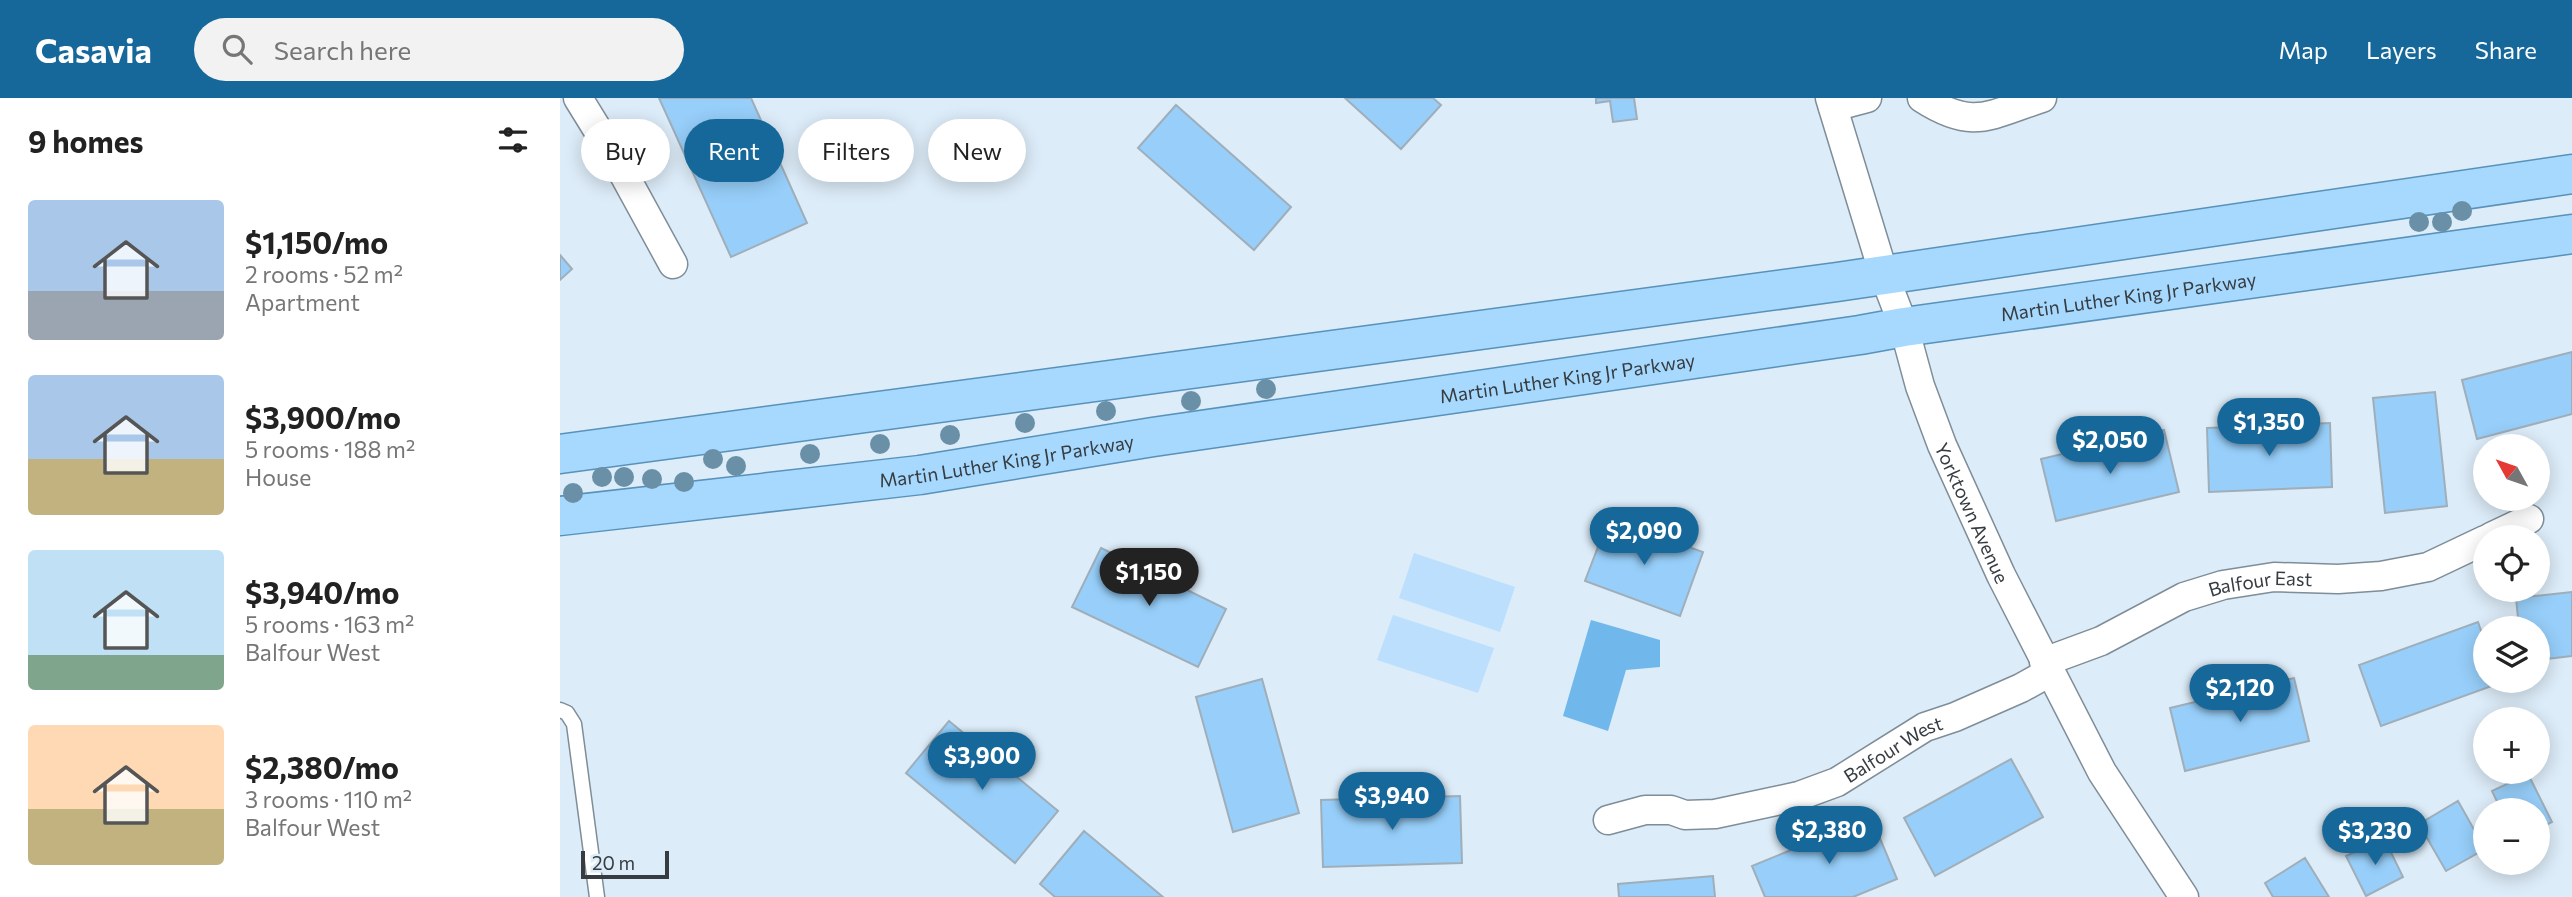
<!DOCTYPE html>
<meta charset="utf-8">
<style>
body{margin:0;font-family:Commissioner,sans-serif;background:#f2f2f2;color:#222;height:100vh;display:flex;flex-direction:column;font-size:26px;white-space:nowrap}
*{box-sizing:border-box;margin:0}
p{font-size:23px;color:#767676}
.icon{flex:none;width:38px;height:38px;fill:none;stroke:currentColor;stroke-width:2;stroke-linecap:round;stroke-linejoin:round}
.map{position:relative;flex:1;overflow:hidden}
.panel{display:flex;flex-direction:column;background:#fff;width:560px}
.panel>*{flex:none}
.hud{position:absolute;left:21px;top:21px;width:665px;height:63px;display:flex;gap:14px}
.needle{width:46px;rotate:310deg}
.tools{position:absolute;left:1913px;top:336px;display:grid;gap:14px}
.tools a{display:grid;place-items:center;width:77px;height:77px;border-radius:50%;background:#fff;box-shadow:0 4px 18px #0003;font-size:35px}
.scale{position:absolute;left:21px;bottom:18px;width:88px;box-sizing:border-box;padding-left:7px;border:4px solid #363c41;border-top:0;font-size:19px;line-height:24px;white-space:nowrap;color:#363c41;-webkit-text-stroke:5px #dcecf8;paint-order:stroke}
.price{position:absolute;translate:-50% -60px;padding:0 16px;border-radius:24px;background:#17689a;color:#fff;font-size:23px;line-height:46px;filter:drop-shadow(0 2px 4px #0008)}
.price::after{content:'';position:absolute;left:50%;top:42px;width:21px;height:16px;margin-left:-10px;background:inherit;clip-path:polygon(0 0,100% 0,50% 100%)}
.price.active{background:#222;color:#fff}
ul{padding:0;list-style:none}
li{display:flex;align-items:center;gap:21px;height:175px;padding:0 28px}
li span{display:grid;place-items:center;flex:none;width:196px;height:140px;border-radius:7px;color:#555}
li>.icon{margin-inline-start:auto}
span .icon{width:84px;height:84px;fill:#fffc;stroke-width:1}
li b{font-size:30px}
h2{display:flex;justify-content:space-between;align-items:center;height:84px;padding:0 28px;font-size:30px}
.pill{padding:0 24px;border-radius:32px;background:#fff;box-shadow:0 4px 18px #0003;font-size:24px;line-height:63px}
.pill.active{background:#17689a;color:#fff}
header{display:flex;align-items:center;gap:42px;box-sizing:border-box;height:98px;padding:0 35px;background:#17689a;color:#fff}
header strong{font-size:33px}
nav{display:flex;gap:38px;margin-inline-start:auto;font-size:24px}
.search{width:490px;height:63px;background:#f2f2f2;display:flex;align-items:center;gap:18px;box-sizing:border-box;padding:0 24px;border-radius:38px;color:#767676;font-size:26px}
main{display:flex;flex:1;min-height:0}
.map>svg:first-child{display:block}
.green{fill:#bbdffc}
.water{fill:#70b7ec}
.building{fill:#97cffa;stroke:#9faeb9;stroke-width:2}
.lines{fill:none;stroke-linecap:round;stroke-linejoin:round}
.lane-casing{stroke:#7e8d98;stroke-width:17}
.street-casing{stroke:#7e8d98;stroke-width:31}
.primary-casing{stroke:#5891ba;stroke-width:41}
.lane{stroke:#fff;stroke-width:14}
.street{stroke:#fff;stroke-width:28}
.primary{stroke:#a6d9fd;stroke-width:38}
.tree{fill:#6a90a8}
.labels{text-anchor:middle;dominant-baseline:central;stroke-width:7;stroke-linejoin:round;paint-order:stroke}
.street-label{font-size:19px;fill:#363c41;stroke:#dcecf8}
</style>
<header>
<strong>Casavia</strong>
<div class="search"><svg class="icon" aria-label="search" viewBox="0 0 24 24"><circle cx="10" cy="10" r="6"/><path d="M15 15l6 6"/></svg>Search here</div>
<nav><a>Map</a><a>Layers</a><a>Share</a></nav>
</header>
<main>
<section class="panel">
<h2>9 homes<svg class="icon" aria-label="filters" viewBox="0 0 24 24"><path d="M4 7h16M4 17h16"/><circle cx="9" cy="7" r="2"/><circle cx="15" cy="17" r="2"/></svg></h2>
<ul>
<li><span style="background:linear-gradient(#a9c7e8 65%,#9aa5b1 0)"><svg class="icon" aria-label="home" viewBox="0 0 24 24"><path d="M3 11l9-7 9 7M6 9v11h12V9"/></svg></span><div><b>$1,150/mo</b><p>2 rooms · 52 m²</p><p>Apartment</p></div></li>
<li><span style="background:linear-gradient(#a9c7e8 60%,#c2b280 0)"><svg class="icon" aria-label="home" viewBox="0 0 24 24"><path d="M3 11l9-7 9 7M6 9v11h12V9"/></svg></span><div><b>$3,900/mo</b><p>5 rooms · 188 m²</p><p>House</p></div></li>
<li><span style="background:linear-gradient(#bfe0f5 75%,#7fa58c 0)"><svg class="icon" aria-label="home" viewBox="0 0 24 24"><path d="M3 11l9-7 9 7M6 9v11h12V9"/></svg></span><div><b>$3,940/mo</b><p>5 rooms · 163 m²</p><p>Balfour West</p></div></li>
<li><span style="background:linear-gradient(#ffd9b3 60%,#c2b280 0)"><svg class="icon" aria-label="home" viewBox="0 0 24 24"><path d="M3 11l9-7 9 7M6 9v11h12V9"/></svg></span><div><b>$2,380/mo</b><p>3 rooms · 110 m²</p><p>Balfour West</p></div></li>
</ul>
</section>
<div class="map">
<svg width="2012" height="799" viewBox="0 0 2012 799">
<rect width="100%" height="100%" fill="#dcecf8"/>
<path class="green" d="M854,455L955,489L940,534L839,500Z
M833,517L934,550L918,595L817,562Z"/>
<path class="water" d="M1031,522L1100,542V569L1066,572L1048,633L1003,618Z"/>
<path class="building" d="M99,0H191L247,125L171,159Z
M785,0H873L881,7L841,51Z
M1036,0H1074L1077,21L1053,24L1050,3L1036,5Z
M616,7L731,109L694,152L578,50Z
M0,157L12,171L0,182Z
M2012,254V316L1917,341L1902,282Z
M1875,294L1887,408L1825,415L1813,300Z
M1770,325L1772,389L1649,394L1647,330Z
M1604,332L1619,394L1496,423L1481,361Z
M1049,420L1143,454L1120,518L1025,483Z
M541,450L666,511L638,569L512,509Z
M2012,494V558L1978,562V530H1959L1956,500Z
M1918,524L1925,544V583H1939L1940,585L1821,628L1799,567Z
M1734,580L1749,643L1625,673L1610,610Z
M702,581L739,715L673,734L636,599Z
M389,623L498,713L455,765L346,675Z
M1451,661L1483,719L1375,778L1344,720Z
M1968,676L1992,724L1978,731V712H1941L1932,693Z
M900,698L902,765L763,769L761,702Z
M1898,703L1925,751L1886,773L1859,726Z
M1311,719L1337,781L1293,799H1205L1192,768Z
M524,733L603,799H495L480,786Z
M1824,740L1843,779L1806,798L1786,758Z
M1745,760L1769,799H1713L1705,785Z
M1153,778L1155,799H1059L1058,786Z"/>
<g class="lines">
<defs>
<path id="lane" d="M0,612L7,615L14,626L37,799"/>
<g id="street">
<path d="M18,0L55,60L113,166"/>
<path id="s1" d="M1270,0L1324,177L1344,229L1360,288L1382,347L1441,477L1542,674L1624,799"/>
<path d="M1362,0C1413,33 1429,17 1482,0"/>
<path d="M1273,9L1307,0"/>
<path d="M1931,439L1969,421"/>
<path id="s2" d="M1484,564L1541,543L1624,499L1663,487L1714,479L1778,481L1821,478L1868,469L1925,442"/>
<path id="s3" d="M1048,722L1085,712H1111L1125,717L1155,716L1239,698L1277,684L1365,629L1395,619L1461,590L1490,574"/>
</g>
<g id="primary">
<path d="M0,356L1277,184L2012,76"/>
<path id="s4" d="M0,418L360,377L593,339L1300,237L1344,229L2012,136"/>
</g>
</defs>
<use href="#lane" class="lane-casing"/>
<use href="#street" class="street-casing"/>
<use href="#primary" class="primary-casing"/>
<use href="#lane" class="lane"/>
<use href="#street" class="street"/>
<use href="#primary" class="primary"/>
</g>
<g class="tree">
<circle cx="1902" cy="113" r="10"/>
<circle cx="1859" cy="124" r="10"/>
<circle cx="1882" cy="124" r="10"/>
<circle cx="706" cy="291" r="10"/>
<circle cx="631" cy="303" r="10"/>
<circle cx="546" cy="313" r="10"/>
<circle cx="465" cy="325" r="10"/>
<circle cx="390" cy="337" r="10"/>
<circle cx="320" cy="346" r="10"/>
<circle cx="250" cy="356" r="10"/>
<circle cx="153" cy="361" r="10"/>
<circle cx="176" cy="368" r="10"/>
<circle cx="42" cy="379" r="10"/>
<circle cx="64" cy="379" r="10"/>
<circle cx="92" cy="381" r="10"/>
<circle cx="124" cy="384" r="10"/>
<circle cx="13" cy="395" r="10"/>
</g>
<g class="labels">
<g class="street-label">
<text stroke="none"><textPath href="#s4" startOffset="1584">Martin Luther King Jr Parkway</textPath></text>
<text stroke="none"><textPath href="#s4" startOffset="1017">Martin Luther King Jr Parkway</textPath></text>
<text stroke="none"><textPath href="#s4" startOffset="450">Martin Luther King Jr Parkway</textPath></text>
<text stroke="none"><textPath href="#s1" startOffset="439">Yorktown Avenue</textPath></text>
<text stroke="none"><textPath href="#s2" startOffset="233">Balfour East</textPath></text>
<text stroke="none"><textPath href="#s3" startOffset="301">Balfour West</textPath></text>
</g>
</g>
</svg>
<div class="tools">
<a><svg class="needle" viewBox="-14 -14 28 28"><path d="M0-13l5 13h-10z" fill="#e53935"/><path d="M0 13l5-13h-10z" fill="#767676"/></svg></a>
<a><svg class="icon" aria-label="locate" viewBox="0 0 24 24"><circle cx="12" cy="12" r="6"/><path d="M12 2v4M12 18v4M2 12h4M18 12h4"/></svg></a>
<a><svg class="icon" aria-label="layers" viewBox="0 0 24 24"><path d="M12 4l9 5-9 5-9-5zM3 14l9 5 9-5"/></svg></a>
<a>+</a>
<a>−</a>
</div>
<div class="scale">20 m</div>
<b class="price" style="left:1709px;top:360px">$1,350</b>
<b class="price" style="left:1550px;top:378px">$2,050</b>
<b class="price" style="left:1084px;top:469px">$2,090</b>
<b class="price active" style="left:589px;top:510px">$1,150</b>
<b class="price" style="left:1680px;top:626px">$2,120</b>
<b class="price" style="left:422px;top:694px">$3,900</b>
<b class="price" style="left:832px;top:734px">$3,940</b>
<b class="price" style="left:1269px;top:768px">$2,380</b>
<b class="price" style="left:1815px;top:769px">$3,230</b>
<div class="hud">
<a class="pill">Buy</a>
<a class="pill active">Rent</a>
<a class="pill">Filters</a>
<a class="pill">New</a>
</div>
</div>
</main>
